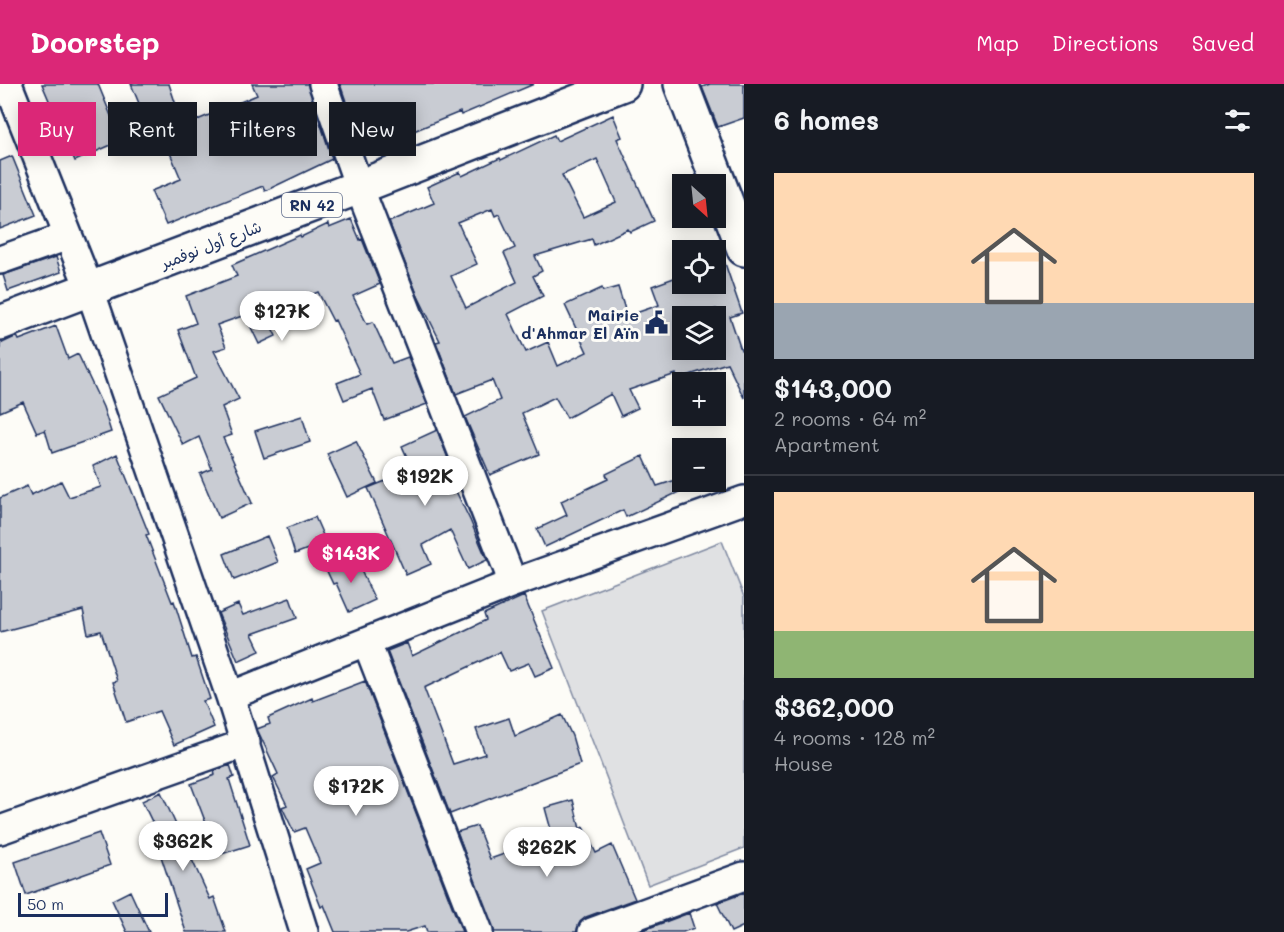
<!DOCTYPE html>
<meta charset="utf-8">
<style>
body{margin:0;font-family:Mali,"Playpen Sans Arabic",sans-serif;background:#20242c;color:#f1f3f6;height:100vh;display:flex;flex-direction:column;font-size:22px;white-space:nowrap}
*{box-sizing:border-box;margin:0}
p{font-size:20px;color:#9ea1a6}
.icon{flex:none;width:33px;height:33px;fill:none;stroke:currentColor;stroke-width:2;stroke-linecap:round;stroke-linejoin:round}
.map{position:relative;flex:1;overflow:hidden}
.panel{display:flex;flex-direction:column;background:#171b24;width:540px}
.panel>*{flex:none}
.guide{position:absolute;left:18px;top:18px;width:570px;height:54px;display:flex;gap:12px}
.needle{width:39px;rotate:153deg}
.controls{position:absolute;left:672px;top:90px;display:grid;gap:12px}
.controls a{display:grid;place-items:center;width:54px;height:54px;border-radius:0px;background:#171b24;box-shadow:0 3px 15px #0003;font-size:30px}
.scale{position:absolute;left:18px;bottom:15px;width:150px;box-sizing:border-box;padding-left:6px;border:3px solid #1b2f5e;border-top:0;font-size:16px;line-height:21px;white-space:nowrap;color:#1b2f5e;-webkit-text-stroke:4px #fdfcf7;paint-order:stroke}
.price{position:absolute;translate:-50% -51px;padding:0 14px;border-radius:21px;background:#fff;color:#222;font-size:20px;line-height:39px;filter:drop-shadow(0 2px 3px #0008)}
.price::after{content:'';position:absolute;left:50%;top:36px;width:18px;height:14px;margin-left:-9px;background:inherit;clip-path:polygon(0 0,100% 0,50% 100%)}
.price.selected{background:#db2777;color:#fff}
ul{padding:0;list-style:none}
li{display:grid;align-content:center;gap:12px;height:318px;padding:0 30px}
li+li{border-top:2px solid #363941}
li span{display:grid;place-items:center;height:186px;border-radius:0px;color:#555}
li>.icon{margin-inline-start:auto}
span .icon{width:108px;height:108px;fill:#fffc;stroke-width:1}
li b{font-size:26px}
h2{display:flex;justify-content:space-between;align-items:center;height:72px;padding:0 30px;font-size:26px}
.pill{padding:0 21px;border-radius:0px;background:#171b24;box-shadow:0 3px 15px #0003;font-size:21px;line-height:54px}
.pill.selected{background:#db2777;color:#fff}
header{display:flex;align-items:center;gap:36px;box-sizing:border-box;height:84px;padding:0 30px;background:#db2777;color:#fff}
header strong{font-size:28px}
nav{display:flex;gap:33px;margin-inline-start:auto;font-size:21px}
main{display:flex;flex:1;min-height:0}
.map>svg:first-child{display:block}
.green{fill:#e0e1e3;stroke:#7e88a0;stroke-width:1.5}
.building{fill:#c9ccd3;stroke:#1b2f5e;stroke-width:1.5;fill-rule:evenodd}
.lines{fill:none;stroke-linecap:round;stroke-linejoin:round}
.minor-casing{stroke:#1b2f5e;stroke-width:32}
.major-casing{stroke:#1b2f5e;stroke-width:38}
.minor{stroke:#fdfcf7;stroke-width:27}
.major{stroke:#fdfcf7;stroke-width:33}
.labels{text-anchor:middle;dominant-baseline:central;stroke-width:6;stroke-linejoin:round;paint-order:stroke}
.shield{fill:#fdfcf7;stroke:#5f6c8c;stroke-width:1.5}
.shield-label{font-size:15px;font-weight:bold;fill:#1b2f5e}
.street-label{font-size:16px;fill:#1b2f5e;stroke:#fdfcf7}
.poi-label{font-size:16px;font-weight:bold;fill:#1b2f5e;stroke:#fdfcf7;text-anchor:end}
</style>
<header>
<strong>Doorstep</strong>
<nav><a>Map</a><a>Directions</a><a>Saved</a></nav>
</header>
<main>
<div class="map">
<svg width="744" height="848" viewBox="0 0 744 848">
<rect width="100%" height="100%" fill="#fdfcf7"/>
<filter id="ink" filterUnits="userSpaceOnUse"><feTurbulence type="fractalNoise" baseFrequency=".0167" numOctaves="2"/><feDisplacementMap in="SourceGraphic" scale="12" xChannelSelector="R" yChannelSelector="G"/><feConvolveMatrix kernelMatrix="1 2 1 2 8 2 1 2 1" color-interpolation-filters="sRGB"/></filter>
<g filter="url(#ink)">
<path class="green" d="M722,457L744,513V764L648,801L542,527Z"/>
<path class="building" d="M42,0H98L114,39L143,29L131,0H169L183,42L257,11L252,0H308L332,75L265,107L263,102L166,141L151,107L181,95L160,45L111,61L75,77Z
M340,0H534L461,31L460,28L365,67L361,61Z
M710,0H744V34L718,43L702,3Z
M613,31L622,53L617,55L654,137L630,148L628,145L594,161L592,155L535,172L542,187L533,192L543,212L508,230L526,268L548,258L558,282L587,268L565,221L602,204L603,207L618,203L627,232L659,221L652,202L682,191V200H716V159H718L742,229L730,233L741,266H744V314L727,279L677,295L676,290L629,306L638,324L621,332L611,310L567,334L555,313L522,329L539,370L490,391L465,333L500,316L492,296L456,310L436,258L440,257L417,210L389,138L434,119L427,103L460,88L462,92L500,74L501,76L554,51L557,57ZM597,75L616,118L583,133L562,91ZM492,125L495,132L499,130L515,164L504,169L517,198L466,224L451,192L477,180L458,139ZM716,225V266H682V232H694Z
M12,72L36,131L0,145V77Z
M351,135L360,156L362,155L380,200L353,212L367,240L373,238L392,279L408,273L427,320L384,336L372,305L344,316L337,299L360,290L335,236L333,237L318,208L266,231L276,252L259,260L245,231L217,241L226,263L214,267L239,315L222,323L232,351L223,354L252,419L219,434L200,390L212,385L199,353L183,361L159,311L196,294L178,246L196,239L186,212L237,192L232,181L300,151L301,153L328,140L329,144Z
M56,173L61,188L8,207L3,191Z
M56,242L68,275L78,270L103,323L111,348L52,369L45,346L37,349L23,318L0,328V260L17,252L19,256Z
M302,332L310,358L264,374L255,347Z
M437,346L456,395L451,397L470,436L487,476L468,485L450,446L423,461L431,480L406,491L368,404L413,386L402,362Z
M356,357L377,399L347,413L327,370Z
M117,370L149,450L146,451L172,518L174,517L192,574L196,573L210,615L203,617L214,643L174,661L159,627L126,638L113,598L117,597L101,547L88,550L83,526L0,548V414L27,402L31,411L61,397L69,413L101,403L93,382Z
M643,372L657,402L682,394V398H695L696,400L626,433L623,426L545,463L537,445L567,431L561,417L608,395L606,390Z
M315,433L326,458L295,470L287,444Z
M267,452L278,478L234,496L224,470Z
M354,472L375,516L349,528L336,499L333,500L326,485Z
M524,512L554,584L535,592L529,579L509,587L500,568L424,604L453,680L485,670L476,645L509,634L515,652L562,631L572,652L580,680L450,730L387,567L407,559L412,572L486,536L484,530Z
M290,514L297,534L252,550L260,567L238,577L218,529L238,520L243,531Z
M365,597L462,848H427L425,842L406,848H335L324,821L321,823L306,785L320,779L305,744L294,748L282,723L287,721L273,693L278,690L257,645L270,640L268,634L312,614L313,617Z
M230,681L234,693L229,695L250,761L218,771L191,700L215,691L214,687Z
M161,708L210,815L214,813L226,848H186L154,751L158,750L142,717Z
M573,716L580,745L583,743L596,769L612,761L635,815L586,833L580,838L577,848H494L457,748L477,742L490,775L553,753L545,724Z
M99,749L110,781L26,811L15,778Z
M130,807L149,848H127L112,816Z
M744,809V842L731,848L717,819Z
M689,829L694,844L683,848H638Z"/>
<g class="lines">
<defs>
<path id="minor" d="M8,0L90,206L230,612L513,499L744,416
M323,0L359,103L513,499
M0,176L68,152
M367,559L479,848
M230,612L304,848
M0,746L246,659
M592,848L744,792"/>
<path id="major" d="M681,0L744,165
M0,239L359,103L623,0"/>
</defs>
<use href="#minor" class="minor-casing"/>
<use href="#major" class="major-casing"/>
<use href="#minor" class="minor"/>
<use href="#major" class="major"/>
</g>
</g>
<defs>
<symbol id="civic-bare" viewBox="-9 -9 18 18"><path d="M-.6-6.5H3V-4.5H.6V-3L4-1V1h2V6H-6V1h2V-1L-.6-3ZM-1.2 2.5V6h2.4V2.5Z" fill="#1b2f5e" stroke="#fdfcf7" stroke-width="2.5" paint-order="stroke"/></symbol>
</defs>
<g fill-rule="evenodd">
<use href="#civic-bare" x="640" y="222" width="33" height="33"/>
</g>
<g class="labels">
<rect class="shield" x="282" y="109" width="60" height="24" rx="4.5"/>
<g class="shield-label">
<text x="312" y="121">RN 42</text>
</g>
<g class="street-label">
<text transform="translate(211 160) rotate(-21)">شارع أول نوفمبر</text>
</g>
<g class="poi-label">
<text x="639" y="230">Mairie<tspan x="639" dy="18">d'Ahmar El Aïn</tspan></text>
</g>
</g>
</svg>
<div class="controls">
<a><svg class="needle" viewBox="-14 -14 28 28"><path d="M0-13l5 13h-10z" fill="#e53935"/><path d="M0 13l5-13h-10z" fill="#9ea1a6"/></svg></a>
<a><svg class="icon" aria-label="locate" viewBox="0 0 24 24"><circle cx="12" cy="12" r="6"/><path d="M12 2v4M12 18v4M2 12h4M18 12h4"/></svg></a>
<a><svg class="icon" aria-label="layers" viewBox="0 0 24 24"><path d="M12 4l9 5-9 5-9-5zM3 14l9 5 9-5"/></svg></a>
<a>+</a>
<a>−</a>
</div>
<div class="scale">50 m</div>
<b class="price" style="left:282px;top:258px">$127K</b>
<b class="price" style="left:425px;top:423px">$192K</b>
<b class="price selected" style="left:351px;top:500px">$143K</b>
<b class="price" style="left:356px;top:733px">$172K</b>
<b class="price" style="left:183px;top:788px">$362K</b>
<b class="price" style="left:547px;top:794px">$262K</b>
<div class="guide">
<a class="pill selected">Buy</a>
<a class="pill">Rent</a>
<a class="pill">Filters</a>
<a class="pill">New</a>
</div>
</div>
<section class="panel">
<h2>6 homes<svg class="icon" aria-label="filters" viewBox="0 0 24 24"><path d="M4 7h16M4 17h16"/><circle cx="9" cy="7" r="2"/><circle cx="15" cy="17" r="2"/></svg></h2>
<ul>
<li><span style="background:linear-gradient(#ffd9b3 70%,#9aa5b1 0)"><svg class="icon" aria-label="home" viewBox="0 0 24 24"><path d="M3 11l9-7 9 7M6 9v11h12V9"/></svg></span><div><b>$143,000</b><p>2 rooms · 64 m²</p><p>Apartment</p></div></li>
<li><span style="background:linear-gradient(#ffd9b3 75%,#8fb573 0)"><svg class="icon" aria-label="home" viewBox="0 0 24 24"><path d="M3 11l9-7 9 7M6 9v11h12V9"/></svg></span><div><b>$362,000</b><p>4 rooms · 128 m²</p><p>House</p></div></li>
</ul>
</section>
</main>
